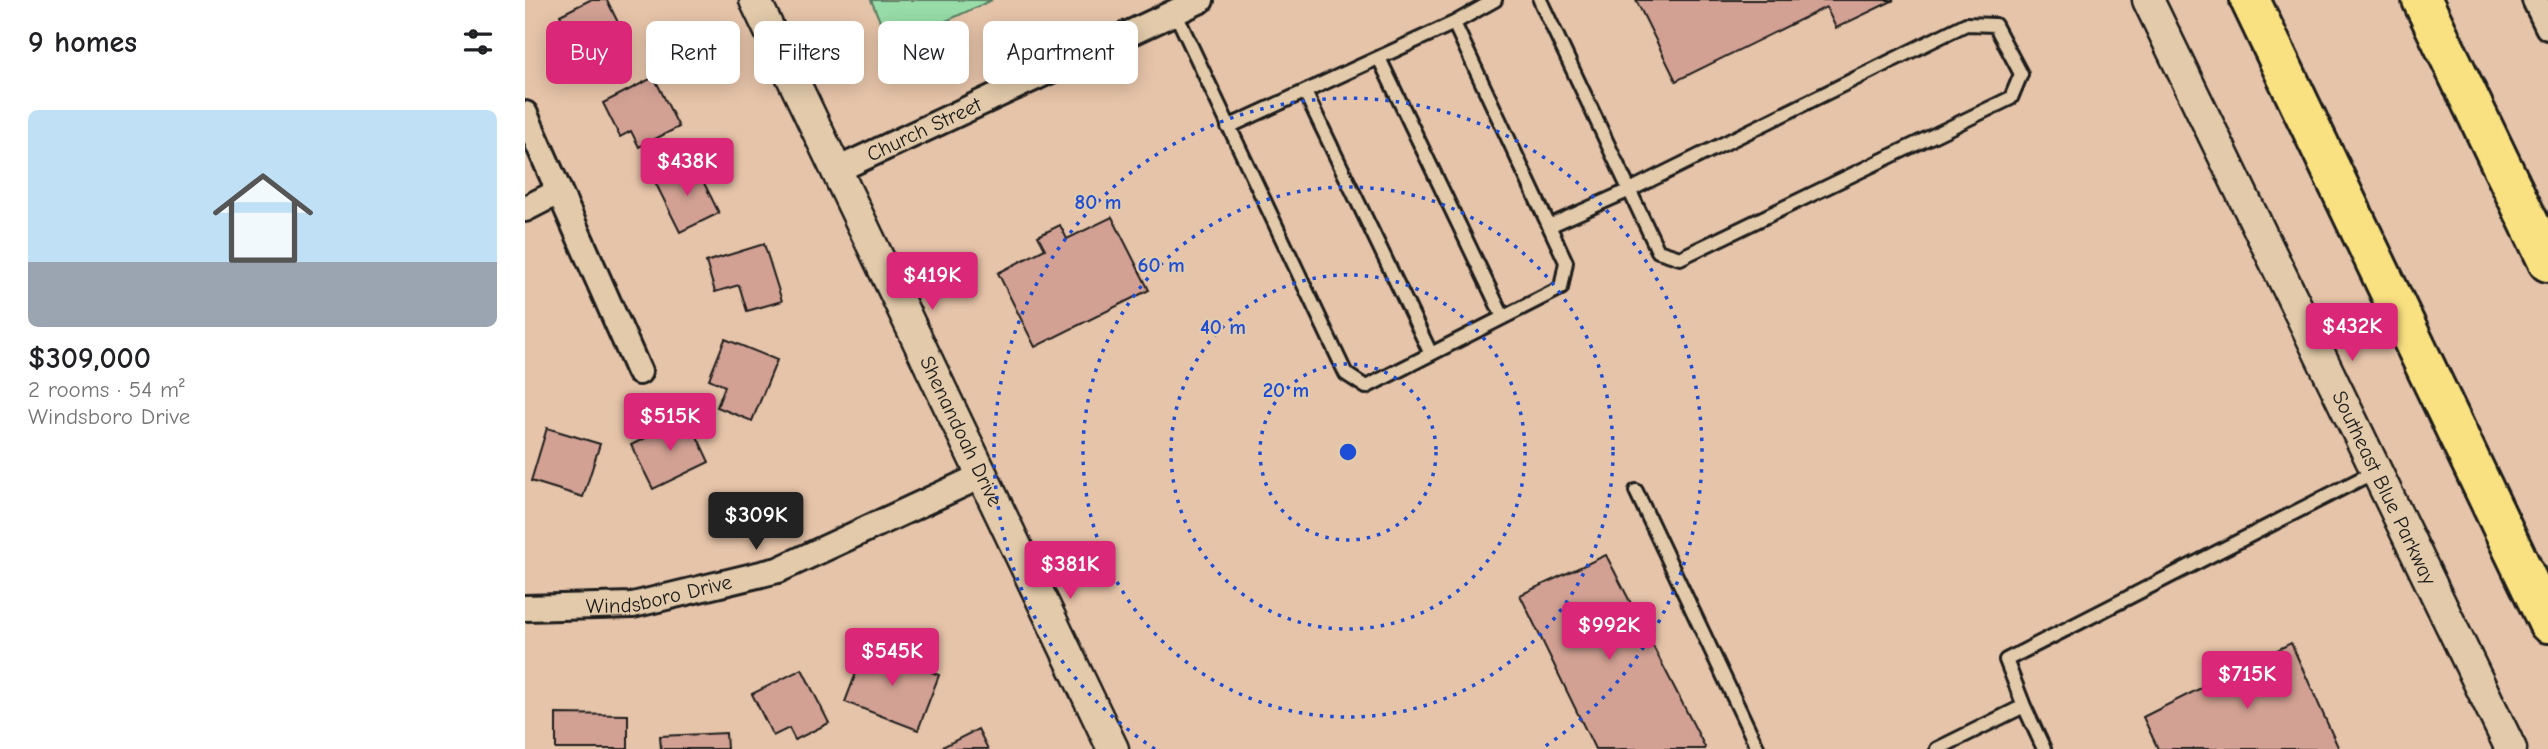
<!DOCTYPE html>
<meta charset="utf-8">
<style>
body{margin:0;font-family:"Comic Neue",sans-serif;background:#f6f6f6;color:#202124;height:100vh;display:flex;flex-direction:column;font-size:26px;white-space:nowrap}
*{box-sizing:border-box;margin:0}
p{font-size:23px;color:#757577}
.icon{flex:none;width:38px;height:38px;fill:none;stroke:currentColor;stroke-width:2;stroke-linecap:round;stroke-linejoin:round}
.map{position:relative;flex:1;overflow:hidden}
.sheet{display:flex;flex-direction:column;background:#fff;width:525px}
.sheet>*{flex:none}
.hud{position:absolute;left:21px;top:21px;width:665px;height:63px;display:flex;gap:14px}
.price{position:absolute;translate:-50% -60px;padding:0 16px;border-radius:7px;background:#db2777;color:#fff;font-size:23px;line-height:46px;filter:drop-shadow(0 2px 4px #0008)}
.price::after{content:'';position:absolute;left:50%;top:42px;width:21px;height:16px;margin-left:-10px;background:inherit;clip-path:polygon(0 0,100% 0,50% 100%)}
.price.selected{background:#222;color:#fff}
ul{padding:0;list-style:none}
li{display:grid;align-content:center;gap:14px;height:371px;padding:0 28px}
li span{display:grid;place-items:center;height:217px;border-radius:10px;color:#555}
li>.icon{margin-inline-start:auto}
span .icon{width:126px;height:126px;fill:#fffc;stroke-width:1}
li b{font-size:30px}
h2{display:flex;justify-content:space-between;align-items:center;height:84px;padding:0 28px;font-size:30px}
.pill{padding:0 24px;border-radius:10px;background:#fff;box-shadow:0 4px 18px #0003;font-size:24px;line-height:63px}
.pill.selected{background:#db2777;color:#fff}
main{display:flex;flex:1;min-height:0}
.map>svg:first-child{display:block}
.green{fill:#98dda9;stroke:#5a7c62;stroke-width:2}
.building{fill:#d2a194;stroke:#1c1c1c;stroke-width:2}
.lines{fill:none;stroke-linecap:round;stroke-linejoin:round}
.service-casing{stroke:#1c1c1c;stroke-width:18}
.minor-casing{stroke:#1c1c1c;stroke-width:30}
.tertiary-casing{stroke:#1c1c1c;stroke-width:35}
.motorway-casing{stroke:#1c1c1c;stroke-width:44}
.service{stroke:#e2caaa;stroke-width:12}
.minor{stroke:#e2caaa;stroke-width:24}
.tertiary{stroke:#e2caaa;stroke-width:30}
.motorway{stroke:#f9e181;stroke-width:38}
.ring{fill:none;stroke:#1d4ed8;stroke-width:3.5;stroke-dasharray:3.5 7}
.labels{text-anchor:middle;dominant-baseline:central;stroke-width:5;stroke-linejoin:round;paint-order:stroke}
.street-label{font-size:21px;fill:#1c1c1c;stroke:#e2caaa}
.centre{fill:#1d4ed8;stroke:#e2caaa;stroke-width:3.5}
.ring-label{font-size:21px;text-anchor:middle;font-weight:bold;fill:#1d4ed8;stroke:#e2caaa;stroke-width:5;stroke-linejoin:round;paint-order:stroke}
</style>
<main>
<section class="sheet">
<h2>9 homes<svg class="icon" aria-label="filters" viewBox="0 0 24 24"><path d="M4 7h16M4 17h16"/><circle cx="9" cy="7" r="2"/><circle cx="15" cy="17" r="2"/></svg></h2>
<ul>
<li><span style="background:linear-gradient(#bfe0f5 70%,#9aa5b1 0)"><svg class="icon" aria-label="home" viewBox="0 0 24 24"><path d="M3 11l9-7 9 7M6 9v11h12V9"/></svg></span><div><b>$309,000</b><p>2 rooms · 54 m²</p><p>Windsboro Drive</p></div></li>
</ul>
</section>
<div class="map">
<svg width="2023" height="749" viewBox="0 0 2023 749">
<rect width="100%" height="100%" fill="#e6c4a9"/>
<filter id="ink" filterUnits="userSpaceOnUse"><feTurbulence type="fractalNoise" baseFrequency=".0143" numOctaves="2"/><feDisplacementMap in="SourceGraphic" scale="14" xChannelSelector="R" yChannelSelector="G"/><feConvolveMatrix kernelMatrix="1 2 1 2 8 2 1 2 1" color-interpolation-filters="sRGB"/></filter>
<g filter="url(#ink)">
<path class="green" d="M346,0H467L384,38L360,33Z"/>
<path class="building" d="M65,0H82L106,49L63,71L35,15Z
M1111,0H1369L1311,28L1301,7L1151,81Z
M129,77L154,127L114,147L106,131L95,137L78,103Z
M169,163L194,213L155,232L130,182Z
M587,217L624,290L510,347L473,273L520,249L513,236L535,225L542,239Z
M239,244L257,301L222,311L214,285L190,292L181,262Z
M200,339L252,360L227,421L192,407L200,386L184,379Z
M163,417L184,462L128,489L106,445Z
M22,428L75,444L58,497L6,481Z
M1081,555L1180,747L1179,749H1070L995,595Z
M1766,643L1814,749H1633L1618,717Z
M341,647L414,675L393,730L320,702Z
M277,669L304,723L270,740L264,728L248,736L227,694Z
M31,714L103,715V749H31Z
M453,729L463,749H415V748Z
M201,733L202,749H136L135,736Z"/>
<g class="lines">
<defs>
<path id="service" d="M1015,0L1133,251L1155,258L1486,98L1496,74L1470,25L1441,24L1105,190L1024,226
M650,12L821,374L841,387L1036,288L1041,262L929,23
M854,58L978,317
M780,92L906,354
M703,127L929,23L970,0
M1111,491L1233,749
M1499,706L1519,749
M1412,749L1499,706L1481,660L1851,471"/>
<g id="minor">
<path d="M2010,0L2023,27"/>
<path d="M0,114L114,372"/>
<path id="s1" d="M312,170L676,0"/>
<path d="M0,209L33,192"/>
<path id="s2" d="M0,608L108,605L253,570L456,476"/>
</g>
<g id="tertiary">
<path id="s3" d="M230,0L588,749"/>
<path id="s4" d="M1623,0L1986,749"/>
</g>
<path id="motorway" d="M1725,0L2023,623
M1897,0L2023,262"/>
</defs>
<use href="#service" class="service-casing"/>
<use href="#minor" class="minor-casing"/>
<use href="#tertiary" class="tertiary-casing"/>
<use href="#motorway" class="motorway-casing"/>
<use href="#service" class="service"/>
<use href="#minor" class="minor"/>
<use href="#tertiary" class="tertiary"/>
<use href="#motorway" class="motorway"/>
</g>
</g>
<g class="ring">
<circle cx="823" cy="452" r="88"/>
<circle cx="823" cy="452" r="177"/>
<circle cx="823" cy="452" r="265"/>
<path d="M630 749A354 354 0 1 1 1016 749"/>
</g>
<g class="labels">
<g class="street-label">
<text stroke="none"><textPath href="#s1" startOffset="96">Church Street</textPath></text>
<text stroke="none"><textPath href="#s3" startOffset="478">Shenandoah Drive</textPath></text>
<text stroke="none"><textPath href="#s4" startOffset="542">Southeast Blue Parkway</textPath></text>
<text stroke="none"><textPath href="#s2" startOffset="135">Windsboro Drive</textPath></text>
</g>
</g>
<circle cx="823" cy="452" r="10" class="centre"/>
<g class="ring-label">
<text x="573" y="209">80 m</text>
<text x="636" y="272">60 m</text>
<text x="698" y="334">40 m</text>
<text x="761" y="397">20 m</text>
</g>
</svg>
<b class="price" style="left:162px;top:198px">$438K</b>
<b class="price" style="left:407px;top:312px">$419K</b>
<b class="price" style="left:1827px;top:363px">$432K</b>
<b class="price" style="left:145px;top:453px">$515K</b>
<b class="price selected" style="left:231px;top:552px">$309K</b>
<b class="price" style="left:545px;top:601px">$381K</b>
<b class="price" style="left:1084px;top:662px">$992K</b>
<b class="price" style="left:367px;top:688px">$545K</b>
<b class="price" style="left:1722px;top:711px">$715K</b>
<div class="hud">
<a class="pill selected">Buy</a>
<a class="pill">Rent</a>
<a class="pill">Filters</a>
<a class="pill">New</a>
<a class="pill">Apartment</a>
</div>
</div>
</main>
